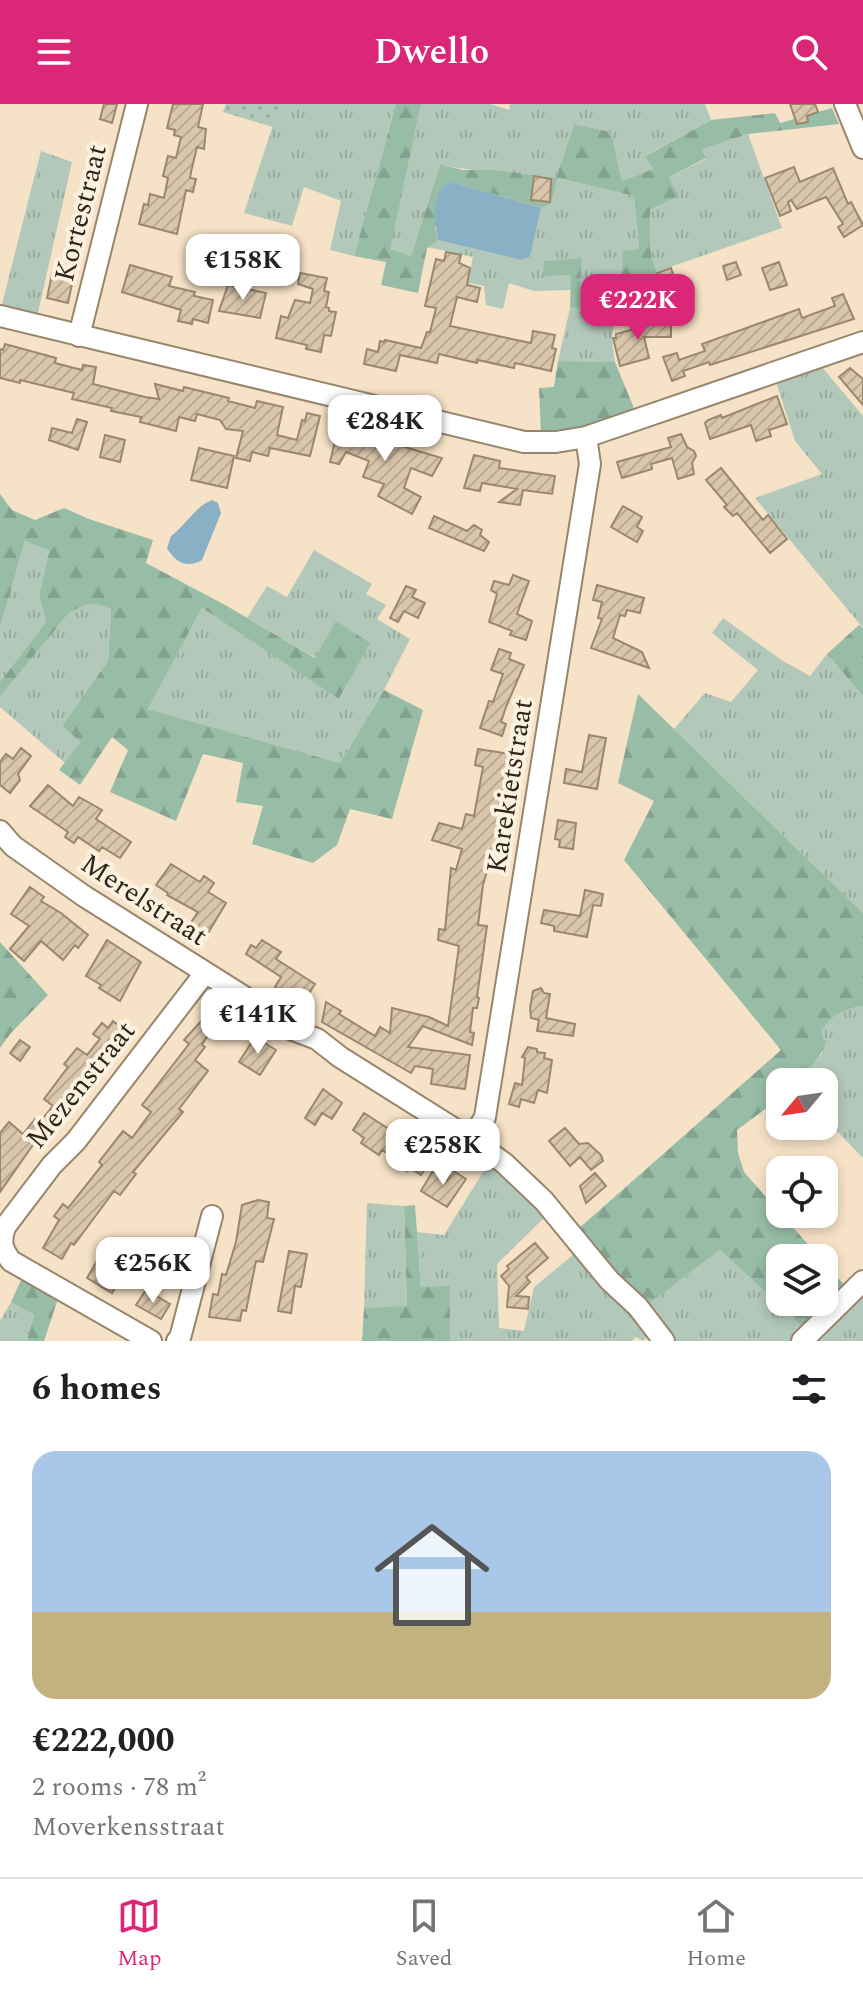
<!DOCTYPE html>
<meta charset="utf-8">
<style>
body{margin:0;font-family:Spectral,serif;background:#f2f2f2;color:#202124;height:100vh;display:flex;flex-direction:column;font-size:30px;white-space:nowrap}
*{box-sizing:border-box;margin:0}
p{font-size:26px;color:#757577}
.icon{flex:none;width:44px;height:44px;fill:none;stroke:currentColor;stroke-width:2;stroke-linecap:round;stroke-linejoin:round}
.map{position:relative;height:1237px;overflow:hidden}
.side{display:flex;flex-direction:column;background:#fff;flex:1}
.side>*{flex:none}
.needle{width:52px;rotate:241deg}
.controls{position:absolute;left:766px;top:964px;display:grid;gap:16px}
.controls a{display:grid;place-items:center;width:72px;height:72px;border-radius:16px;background:#fff;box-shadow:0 4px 12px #0003;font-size:40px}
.price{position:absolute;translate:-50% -68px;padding:0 18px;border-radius:16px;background:#fff;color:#222;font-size:26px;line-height:52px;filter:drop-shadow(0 2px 4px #0008)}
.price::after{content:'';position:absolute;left:50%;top:48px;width:24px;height:18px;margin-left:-12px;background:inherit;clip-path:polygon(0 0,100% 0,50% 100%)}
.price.selected{background:#db2777;color:#fff}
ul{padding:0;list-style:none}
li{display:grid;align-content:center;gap:16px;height:424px;padding:0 32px}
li+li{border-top:2px solid #e0e0e0}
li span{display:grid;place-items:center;height:248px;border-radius:24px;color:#555}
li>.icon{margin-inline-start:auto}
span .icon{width:144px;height:144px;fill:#fffc;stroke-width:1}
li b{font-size:34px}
h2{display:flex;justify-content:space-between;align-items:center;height:96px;padding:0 32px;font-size:34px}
header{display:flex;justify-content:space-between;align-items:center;height:104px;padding:0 32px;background:#db2777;color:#fff;font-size:36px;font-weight:600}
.menu{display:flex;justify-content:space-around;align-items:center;height:112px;border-top:2px solid #e0e0e0;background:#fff;font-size:22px;color:#757577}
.menu a{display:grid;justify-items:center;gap:4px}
.menu .selected{color:#db2777}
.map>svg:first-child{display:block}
.grass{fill:url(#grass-tufts)}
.forest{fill:url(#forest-firs)}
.garden{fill:url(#garden-dots)}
.water{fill:#89b0c5}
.building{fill:url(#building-hatch);stroke:#9a876d;stroke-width:2}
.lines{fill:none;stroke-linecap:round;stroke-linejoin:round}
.minor-casing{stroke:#98866c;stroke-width:24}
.minor{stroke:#fff;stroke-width:20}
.labels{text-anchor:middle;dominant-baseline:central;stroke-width:8;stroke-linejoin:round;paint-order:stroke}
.street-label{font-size:28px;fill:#2c251a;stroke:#fcf0df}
</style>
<header><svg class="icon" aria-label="menu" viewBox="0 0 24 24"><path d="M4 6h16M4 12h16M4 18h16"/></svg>Dwello<svg class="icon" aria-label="search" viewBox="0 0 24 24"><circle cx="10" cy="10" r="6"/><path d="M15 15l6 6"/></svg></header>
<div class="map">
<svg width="863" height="1237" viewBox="0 0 863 1237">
<defs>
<pattern id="grass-tufts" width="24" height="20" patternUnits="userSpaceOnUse" patternTransform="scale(2)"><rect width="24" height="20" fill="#b2c8bb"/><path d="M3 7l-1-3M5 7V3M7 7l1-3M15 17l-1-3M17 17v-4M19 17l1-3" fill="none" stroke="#99aca0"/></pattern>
<pattern id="forest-firs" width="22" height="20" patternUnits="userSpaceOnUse" patternTransform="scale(2)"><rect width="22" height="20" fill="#98bda7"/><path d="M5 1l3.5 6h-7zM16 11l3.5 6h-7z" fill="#83a28f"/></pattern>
<pattern id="garden-dots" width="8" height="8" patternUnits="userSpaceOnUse" patternTransform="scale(2)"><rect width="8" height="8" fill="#b2c8bb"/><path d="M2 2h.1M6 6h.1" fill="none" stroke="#99aca0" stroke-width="1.8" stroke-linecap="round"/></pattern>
<pattern id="building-hatch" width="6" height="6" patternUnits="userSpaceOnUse" patternTransform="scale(2)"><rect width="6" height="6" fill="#dac6ab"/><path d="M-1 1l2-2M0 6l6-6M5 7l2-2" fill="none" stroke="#bbaa93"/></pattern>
</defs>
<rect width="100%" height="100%" fill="#f6e2c6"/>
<path class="grass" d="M280,0H396L354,152L330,146L341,97L304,83L292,122L244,109Z
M421,0H491L509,6L510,0H705L711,16L646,51L653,65L622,77L611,28L574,20L556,74L634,92L639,145L621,181L580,182L582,155L571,171V186L534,187L509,179L503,205L486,201L484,182L468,179L473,153L427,143L438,136L521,156L530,153L541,104L551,100L556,75C518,66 477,70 440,60L411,152L389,145Z
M748,30L782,124L656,168L651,152L650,106L677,92L669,73L706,55L701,45Z
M41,47L72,58L37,213L1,204Z
M615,199L612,237L615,258L558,257L570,204Z
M821,262L863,312V524L755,394L822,370L795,337L775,275Z
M25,437L49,445L39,491L46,518L0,578V524Z
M314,446L372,480L366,490L386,501L377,515L410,535L384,586L340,659L148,605L202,504L340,594L369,538L316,554L247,514L267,482L287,493Z
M98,498L111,504L108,557L62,622L82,638L65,659L0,603V593L68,510L80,502Z
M723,514L783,557L810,572L827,550L863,592V809L674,625L705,589L731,598L758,566L712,529Z
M863,902V1054L824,1014V978H798L809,962L822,950C822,945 819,935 820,930C824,909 846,905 863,902Z
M490,1057L547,1111L497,1160L499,1224L524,1227L534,1183L579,1146L623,1206L629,1202L648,1232L643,1237L636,1233L632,1237H450V1183H421L417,1128L444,1131Z
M367,1099L404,1102L407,1203L364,1204Z
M720,1146L803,1223L790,1237H674L645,1203Z
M863,1190V1237H814Z
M11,1198L34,1211L27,1237H0V1217Z"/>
<path class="forest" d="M396,0H421L390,145L411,152L440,60L463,66H494L556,74L574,20L611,28L622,77L653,65L645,52L711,16L775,9L780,19L832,4L839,20L748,30L702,45L706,54L669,73L678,92L650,106L651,152L661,181L640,187L642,197L570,204L571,171L543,172L544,157L582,154L580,182L621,181L623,147L639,145L634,92L557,74L551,100L541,104L452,78L435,124L438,136L427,144L418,189L381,181L386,158L354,152Z
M558,257L615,258L636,309L566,330L541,331L539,284L554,283Z
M0,390L12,406L35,416L64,404L89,415L153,436L146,459L227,502L315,554L336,517L370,539L339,595L202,504L148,605L340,659L384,586L423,606L392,715L350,705L337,741L313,759L252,740L263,702L236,698L243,659L203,650L176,717L110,688L128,646L112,633L80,681L59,666L81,638L62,622L108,557L111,505C94,496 83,500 68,510L0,593V578L46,518L39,491L49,446L25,437L0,524Z
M859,521L863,524V592L827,550Z
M638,590L863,809V902C840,906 832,910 820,929L826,938C821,954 808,964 798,978H780V994L737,1026L738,1049L744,1068L820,1154H780V1198H824V1158L846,1183L803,1223L720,1146L645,1203L577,1126L781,946L624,756L654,697L618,679Z
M0,838L48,891L11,929L0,944Z
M415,1101L421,1183L450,1182V1237H362L364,1204L407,1202L404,1102Z
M22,1174L58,1195L44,1237H27L34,1211L11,1198Z"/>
<path class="garden" d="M226,0H280L273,23L223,8Z"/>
<path class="water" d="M452,78L541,104L530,153L521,156L438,136C434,118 430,86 452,78Z
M212,396L218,399L221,409L202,456C187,465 175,458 167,444L171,432C185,422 197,401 212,396Z"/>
<path class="building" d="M104,0H117L112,19L100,15Z
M173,0H203L198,23L206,25L204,45L197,43L191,68L190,74L196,75L193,88L186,86L177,130L139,120L144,100L148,101L150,90L164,94L168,74L163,72L168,52L176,54L181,33L174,31L175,26L167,24Z
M790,0H815L818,8L807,12L808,18L797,20Z
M794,63L800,78L833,64L848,100L851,98L863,121L844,133L838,123L843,120L826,93L797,105L791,96L788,98L791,107L780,112L765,74Z
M534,72L551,75L550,98L531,96Z
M446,148L461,151L459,159L470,164L467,181L480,184L477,198L457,193L450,222L531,239L533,227L555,231L552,244L556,245L551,267L515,259L514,264L478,256L477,259L439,250L437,259L400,251L396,267L364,260L367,245L378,248L380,237L384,238L385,236L421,244L427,228H430L436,204L425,202L436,155L444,157Z
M736,158L741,171L727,176L723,162Z
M779,158L787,181L770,186L762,164Z
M130,161L172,173L169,182L195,188L194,192L213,196L208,219L193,215L192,220L178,217L181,206L122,188Z
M671,164L677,181L664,185L657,169Z
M300,169L327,174L324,187L329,188L326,203L329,204V207L336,208L331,232L324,231L321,248L306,245L307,241L276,234L281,212L288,214L295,196L310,199L313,185L298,180Z
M52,170L73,175L68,199L47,194Z
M228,181L266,189L260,214L219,207Z
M843,190L854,215L710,261L709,258L683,267L685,272L672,277L663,253L677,249L679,256L705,247L702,240L799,205L802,214L835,202L832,194Z
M657,219H671V233H644L649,254L620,262L613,234H616V230Z
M5,240L56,254L55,259L82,266L83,261L96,263L93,280L145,293L159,295L155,280L183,287L184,283L229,294L228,297L255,304L257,297L283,303L277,331L297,336L302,316L305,317L307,309L320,312L310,352L270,344L268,352L252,348L250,357L236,354L243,327L226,325L220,316L197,310L195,317L179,313L176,327L140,318L141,313L111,307L112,304L72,295L74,289L20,276V279L0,274V245L3,246Z
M850,264L863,275V301L839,273Z
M777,292L787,320L769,326L771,332L756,337L751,321L710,335L705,319L708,316L721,311L722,314Z
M77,315L87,318L78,346L49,336L52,324L72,329Z
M342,317L356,320L355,324L388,338L442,354L432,372L411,364L404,384L421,393L412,410L378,392L384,380L363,373L369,357L346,348L339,360L330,358L338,324L340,325Z
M681,330L687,343L694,347L696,352L692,359L694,370L678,375L672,354L651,360L652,365L622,374L617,358L671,343L668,334Z
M105,331L125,336L120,358L100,353Z
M199,344L234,352L227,384L191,376Z
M474,351L500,357L499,364L555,372L552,390L523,386L520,401L499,398L517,385L482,379L480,387L464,384Z
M721,364L763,416L768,411L787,435L770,449L737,409L733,412L724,403L727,401L706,376Z
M623,402L642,413L637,423L643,427L637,438L611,423Z
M434,412L467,427L474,421L482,426L480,431L489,438L484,447L429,424Z
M513,471L529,477L517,510L532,517L526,536L510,531L512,527L489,518L497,490L491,486L494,477L509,481Z
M597,481L644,494L640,509L627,506L625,512L620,511L613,534L642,548L649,564L591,544L602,515L598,514L602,498L593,496Z
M406,482L416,486L412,493L425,499L418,514L404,507L398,518L390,514Z
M499,545L511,549L509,555L524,561L506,603L501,618L506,620L502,632L480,624L489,597L493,598L503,570L491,566Z
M589,631L606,634L597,685L564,679L566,665L582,668Z
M21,644L31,652L18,670L20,676L10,689L0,681V658L6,650L13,655Z
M478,645L522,652L511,706L505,705L483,781L478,821L487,822L477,893L479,894L477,904H473L470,928L474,929L472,941L423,922L408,943L470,951L465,985L431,980L433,965L415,962L411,969L322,918L326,898L341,907L339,910L375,932L380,923L390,929L392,904L429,913L448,922L459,842L438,836L439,825L445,826L451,764L456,766L462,745L432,736L439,719L462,725L466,710L474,712L483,663L475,661Z
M48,681L73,702L79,693L102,706L96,715L131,738L120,754L102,743L99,747L78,733L74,739L65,733L68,728L30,702Z
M558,716L576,719L573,745L559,743L560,736L555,735Z
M171,760L200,778L204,772L214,779L208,788L226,799L205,834L188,823L198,808L167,791L168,789L156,781Z
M30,783L44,793L41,797L61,809L88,831L78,844L75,841L63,856L41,837L24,857L10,845L29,822L11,810Z
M585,786L603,790L601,802L593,801L587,833L554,827V822L541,819L544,806L580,812Z
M107,836L141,858L120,897L99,884L101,881L86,872Z
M262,836L281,848L276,855L315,880L302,900L275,883L281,873L246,850L251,841L256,844Z
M541,884L544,889L550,890L546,914L575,920L573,932L537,927L539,916L531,914L530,904L533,887Z
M203,915L213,923L202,941L205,943L195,956L208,967L179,1005L183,1008L133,1068L136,1070L120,1091L114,1087L74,1141L71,1139L62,1155L43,1144L59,1116L54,1112L63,1100L68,1104L102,1061L99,1058L123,1027L132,1034L151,1008L142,1001L189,940L184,936Z
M113,917L126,927L117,940L118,941L42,1043L35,1038L0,1088V1029L9,1018L23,1030L35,1015L40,1018L53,1002L44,995L68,963L64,960L77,944L87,951L100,935L93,930L102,919L108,924Z
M255,933L276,946L260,971L239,958Z
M20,936L30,943L20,957L10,949Z
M528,943L537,945V948L545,949L544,954L552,956L547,989L538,986L534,999L521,995L519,1003L509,1000L515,979L522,981L525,954L522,953Z
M323,985L342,999L332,1015L322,1009L315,1021L305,1014Z
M364,1009L429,1051L424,1058L428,1060L421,1071L410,1064L407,1067L399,1062L401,1058L382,1046L379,1051L361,1039L364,1034L353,1026Z
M565,1024L579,1040L588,1039L601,1051L603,1057L591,1066L580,1053L570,1062L549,1037Z
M452,1066L466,1075L447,1103L421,1087L433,1067L447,1076Z
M595,1069L606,1082L586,1099L580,1082Z
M258,1096L269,1098L267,1114L274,1115L263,1158L256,1157L246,1207L242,1206L240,1217L209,1213L213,1190L218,1191L222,1170L226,1171L236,1138L242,1101Z
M535,1139L548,1154L526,1173L530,1178L516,1192L529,1193L528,1205L507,1203L509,1182L501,1172L509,1165L507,1162Z
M289,1147L307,1150L301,1183L295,1182L291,1209L278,1207Z
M97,1157L122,1172L112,1189L87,1174Z
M153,1157L164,1162L153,1182L142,1176Z
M146,1186L170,1200L161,1215L136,1201Z"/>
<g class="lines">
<defs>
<path id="minor" d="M845,0L863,44
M0,212L524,338H556L586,333L863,238
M79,232L137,0
M0,727L13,742L84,792L262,904L285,923L317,935L340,953L472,1036L504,1059L544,1097L609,1176L638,1203L664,1237
M472,1036L485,1013L590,360L586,333
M151,1237L11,1157C2,1145 0,1138 5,1123L52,1061L76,1037L205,869
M177,1237L180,1234L212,1112
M802,1237L863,1177"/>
</defs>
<use href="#minor" class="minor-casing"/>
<use href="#minor" class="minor"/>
</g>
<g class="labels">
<g class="street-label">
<text transform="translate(81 109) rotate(-76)">Kortestraat</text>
<text transform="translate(510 682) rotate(-81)">Karekietstraat</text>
<text transform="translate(144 796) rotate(33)">Merelstraat</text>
<text transform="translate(81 981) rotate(-51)">Mezenstraat</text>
</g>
</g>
</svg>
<div class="controls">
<a><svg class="needle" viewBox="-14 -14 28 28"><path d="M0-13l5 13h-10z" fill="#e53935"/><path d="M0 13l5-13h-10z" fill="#757577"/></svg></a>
<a><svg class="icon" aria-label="locate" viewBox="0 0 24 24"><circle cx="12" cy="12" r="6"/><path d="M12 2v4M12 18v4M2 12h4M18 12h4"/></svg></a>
<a><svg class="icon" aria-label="layers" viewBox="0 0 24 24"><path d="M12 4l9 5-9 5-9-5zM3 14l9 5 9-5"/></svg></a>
</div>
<b class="price" style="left:243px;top:198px">€158K</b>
<b class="price selected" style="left:638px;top:238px">€222K</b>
<b class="price" style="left:385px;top:359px">€284K</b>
<b class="price" style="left:258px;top:952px">€141K</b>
<b class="price" style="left:443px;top:1083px">€258K</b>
<b class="price" style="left:153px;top:1201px">€256K</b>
</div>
<section class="side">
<h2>6 homes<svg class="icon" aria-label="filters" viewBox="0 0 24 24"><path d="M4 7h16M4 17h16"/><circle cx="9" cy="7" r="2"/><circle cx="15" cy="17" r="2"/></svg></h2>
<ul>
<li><span style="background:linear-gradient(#a9c7e8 65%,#c2b280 0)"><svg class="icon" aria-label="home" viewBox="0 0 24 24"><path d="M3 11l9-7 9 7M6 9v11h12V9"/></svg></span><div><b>€222,000</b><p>2 rooms · 78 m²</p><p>Moverkensstraat</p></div></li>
</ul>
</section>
<nav class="menu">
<a class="selected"><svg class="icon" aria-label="map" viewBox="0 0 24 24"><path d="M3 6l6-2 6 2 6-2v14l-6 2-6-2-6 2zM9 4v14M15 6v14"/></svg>Map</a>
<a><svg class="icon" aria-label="saved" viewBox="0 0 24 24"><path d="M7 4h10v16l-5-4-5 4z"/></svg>Saved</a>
<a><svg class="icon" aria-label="home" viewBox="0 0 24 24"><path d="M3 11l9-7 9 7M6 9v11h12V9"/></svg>Home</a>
</nav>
